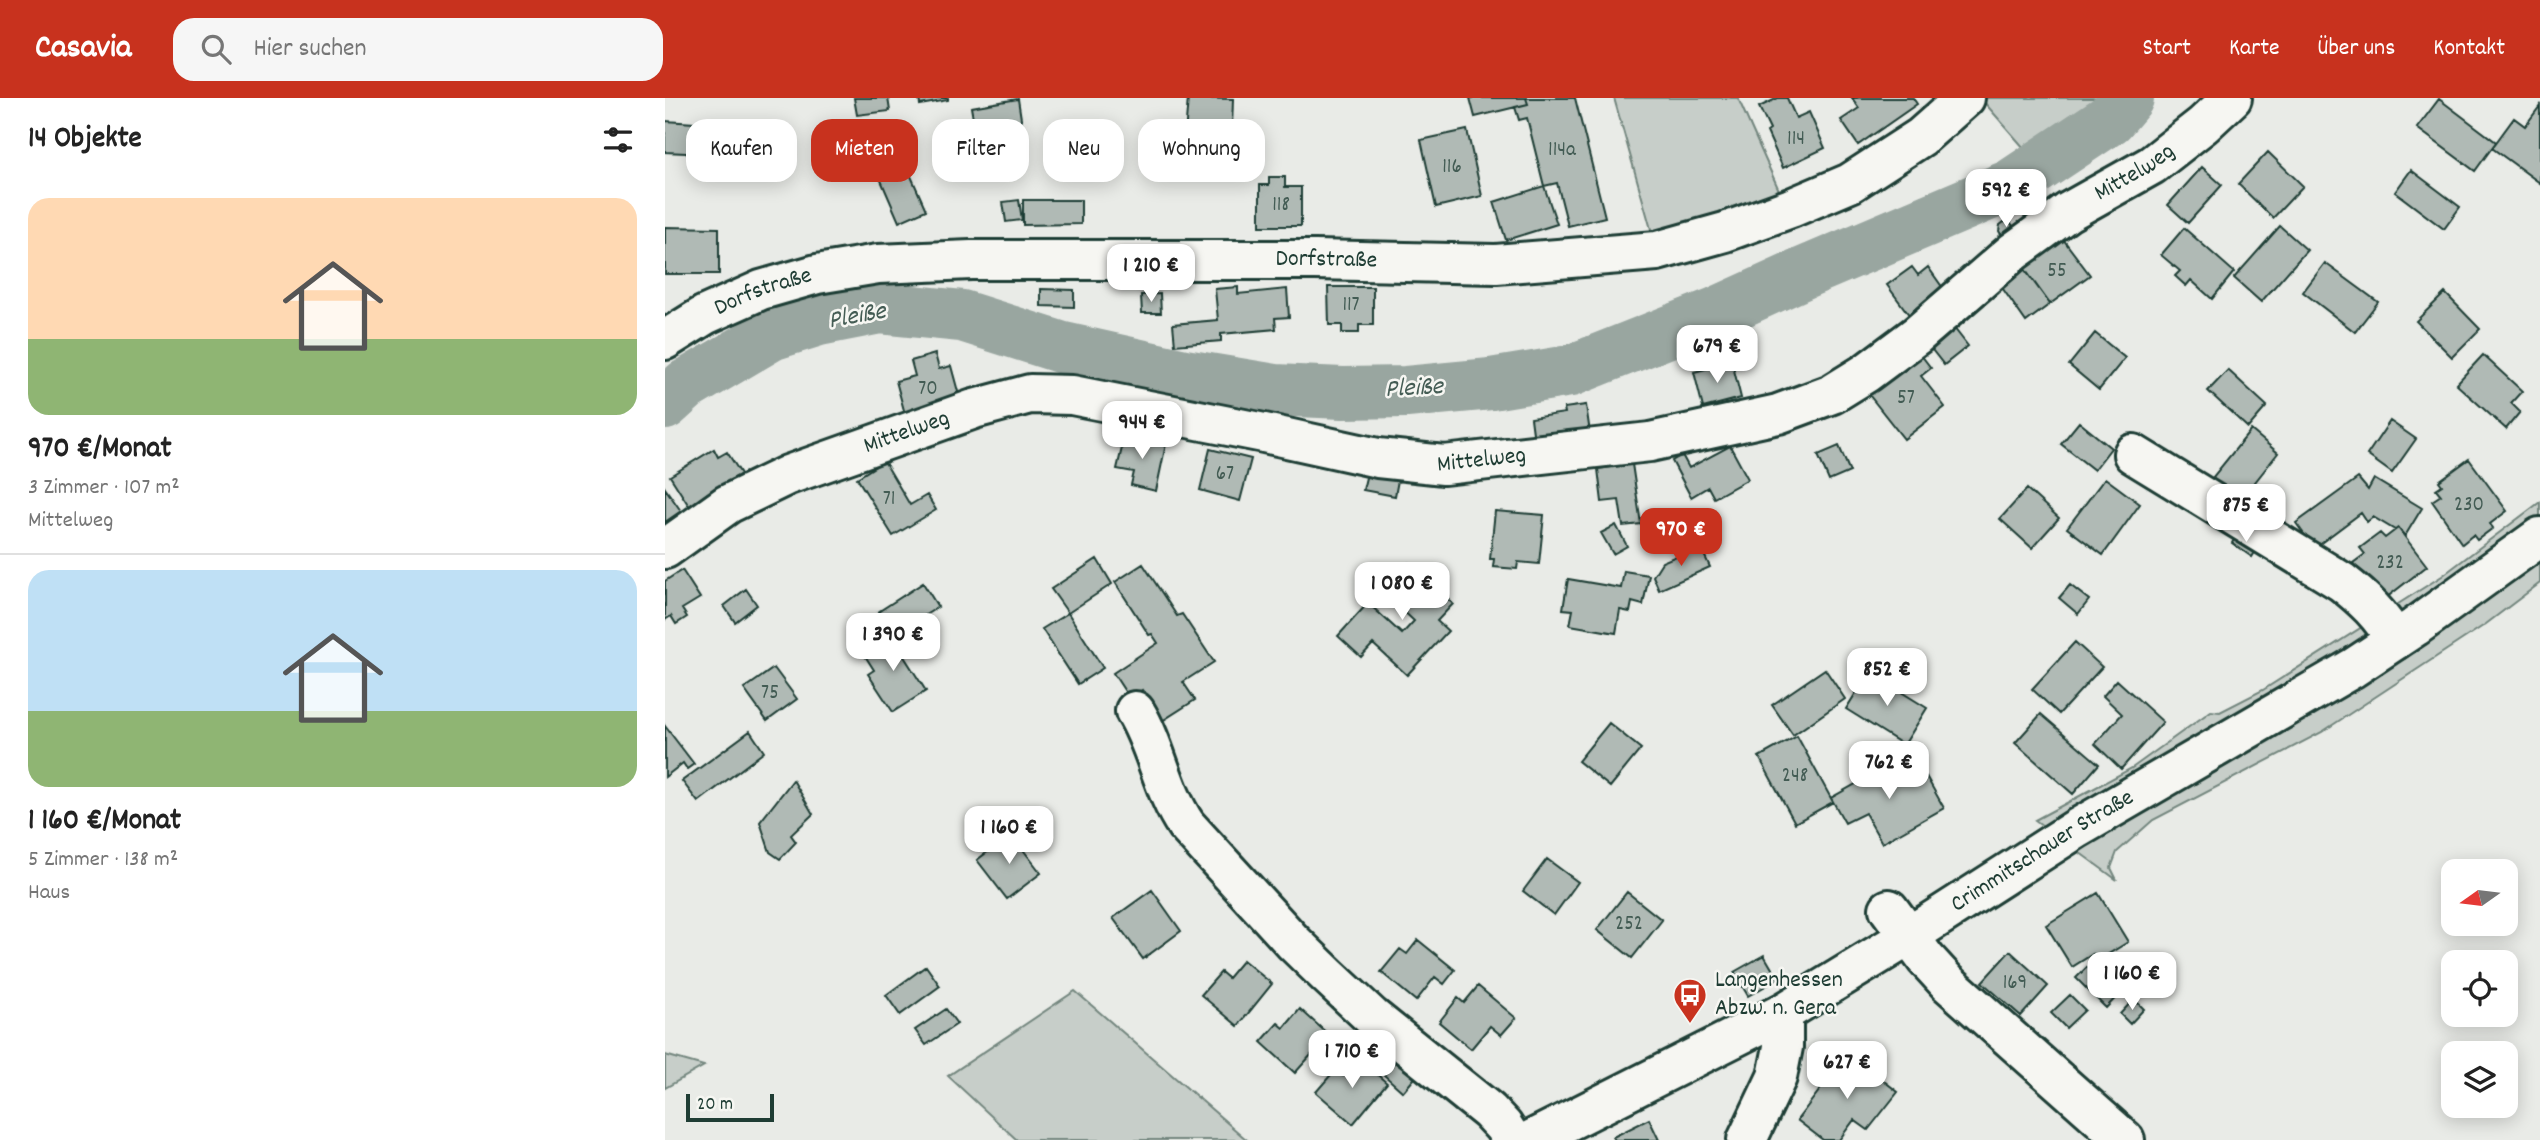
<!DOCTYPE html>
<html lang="de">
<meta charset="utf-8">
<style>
body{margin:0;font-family:Dekko,sans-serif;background:#f6f6f6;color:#222;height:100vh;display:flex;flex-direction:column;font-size:26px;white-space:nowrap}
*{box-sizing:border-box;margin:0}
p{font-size:23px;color:#767676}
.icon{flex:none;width:38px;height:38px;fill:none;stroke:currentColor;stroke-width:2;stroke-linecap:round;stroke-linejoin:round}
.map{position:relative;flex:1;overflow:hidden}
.details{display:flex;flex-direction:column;background:#fff;width:665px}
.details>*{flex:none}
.top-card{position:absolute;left:21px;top:21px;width:665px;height:63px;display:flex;gap:14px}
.needle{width:46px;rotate:256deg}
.tools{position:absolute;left:1776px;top:761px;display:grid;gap:14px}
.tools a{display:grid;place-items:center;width:77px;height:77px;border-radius:14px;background:#fff;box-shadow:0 4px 18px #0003;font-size:35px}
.scale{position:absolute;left:21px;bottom:18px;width:88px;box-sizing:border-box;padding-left:7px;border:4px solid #1f3d34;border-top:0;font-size:19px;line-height:24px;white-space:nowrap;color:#1f3d34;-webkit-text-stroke:5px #f6f6f2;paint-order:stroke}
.price{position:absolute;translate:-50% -60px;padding:0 16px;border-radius:14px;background:#fff;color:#222;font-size:23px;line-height:46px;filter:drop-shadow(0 2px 4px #0008)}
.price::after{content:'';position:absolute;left:50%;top:42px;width:21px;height:16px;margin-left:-10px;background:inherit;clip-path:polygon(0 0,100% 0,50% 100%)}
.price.on{background:#c8321e;color:#fff}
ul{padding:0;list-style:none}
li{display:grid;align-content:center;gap:14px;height:371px;padding:0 28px}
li+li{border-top:2px solid #e0e0e0}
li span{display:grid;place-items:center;height:217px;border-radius:21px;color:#555}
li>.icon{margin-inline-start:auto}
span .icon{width:126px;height:126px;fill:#fffc;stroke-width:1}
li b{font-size:30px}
h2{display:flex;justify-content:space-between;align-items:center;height:84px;padding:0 28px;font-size:30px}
.chip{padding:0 24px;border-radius:21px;background:#fff;box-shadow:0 4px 18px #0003;font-size:24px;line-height:63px}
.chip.on{background:#c8321e;color:#fff}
header{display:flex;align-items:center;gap:42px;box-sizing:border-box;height:98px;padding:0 35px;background:#c8321e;color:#fff}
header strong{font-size:33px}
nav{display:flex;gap:38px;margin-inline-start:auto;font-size:24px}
.search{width:490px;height:63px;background:#f6f6f6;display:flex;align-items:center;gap:18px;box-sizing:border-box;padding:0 24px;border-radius:21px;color:#767676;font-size:26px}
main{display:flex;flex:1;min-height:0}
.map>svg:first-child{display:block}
.green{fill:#c7cec9;stroke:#73867e;stroke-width:2}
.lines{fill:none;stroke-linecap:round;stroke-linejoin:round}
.river{stroke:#99a6a0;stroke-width:52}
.building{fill:#b0bab5;stroke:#1f3d34;stroke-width:2}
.minor-casing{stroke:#1f3d34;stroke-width:44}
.minor{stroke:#f6f6f2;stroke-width:38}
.labels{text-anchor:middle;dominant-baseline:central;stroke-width:5;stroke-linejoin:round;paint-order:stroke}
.number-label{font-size:21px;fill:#435c54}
.street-label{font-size:24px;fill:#1f3d34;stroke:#f6f6f2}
.poi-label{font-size:24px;fill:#1f3d34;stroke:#f6f6f2;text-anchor:start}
.water-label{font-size:26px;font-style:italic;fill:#445c54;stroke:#f6f6f2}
</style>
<header>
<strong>Casavia</strong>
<div class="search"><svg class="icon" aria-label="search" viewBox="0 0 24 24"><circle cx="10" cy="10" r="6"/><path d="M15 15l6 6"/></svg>Hier suchen</div>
<nav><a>Start</a><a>Karte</a><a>Über uns</a><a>Kontakt</a></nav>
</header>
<main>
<section class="details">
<h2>14 Objekte<svg class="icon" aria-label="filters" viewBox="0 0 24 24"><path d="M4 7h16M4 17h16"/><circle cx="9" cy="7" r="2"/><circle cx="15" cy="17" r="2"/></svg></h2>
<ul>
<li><span style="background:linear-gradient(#ffd9b3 65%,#8fb573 0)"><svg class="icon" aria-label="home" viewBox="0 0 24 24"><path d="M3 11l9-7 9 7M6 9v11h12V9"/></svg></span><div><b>970 €/Monat</b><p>3 Zimmer · 107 m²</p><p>Mittelweg</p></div></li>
<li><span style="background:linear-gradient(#bfe0f5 65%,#8fb573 0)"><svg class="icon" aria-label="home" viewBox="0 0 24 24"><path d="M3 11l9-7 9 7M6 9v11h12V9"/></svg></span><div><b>1 160 €/Monat</b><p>5 Zimmer · 138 m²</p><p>Haus</p></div></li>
</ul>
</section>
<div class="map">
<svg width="1875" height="1042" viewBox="0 0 1875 1042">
<rect width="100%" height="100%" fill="#e9ebe7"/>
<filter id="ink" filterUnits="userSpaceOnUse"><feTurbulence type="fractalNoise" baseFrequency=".0143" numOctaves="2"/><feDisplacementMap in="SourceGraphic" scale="14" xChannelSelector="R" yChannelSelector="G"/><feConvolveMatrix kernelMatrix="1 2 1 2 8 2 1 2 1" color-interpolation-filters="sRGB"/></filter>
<g filter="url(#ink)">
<path class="green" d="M949,0H1073L1121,108L991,149Z
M1321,0H1442L1438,6L1396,32L1366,58L1318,3Z
M1875,404V485L1821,526L1657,634L1488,722L1452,754L1446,770L1452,782L1370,722L1467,670L1546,613L1555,614L1598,592L1777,478Z
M410,893L582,1042H352L283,978Z
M0,957L39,968L0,990Z"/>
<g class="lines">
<path class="river" d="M0,306L21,287L106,237L154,222L215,210L297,218L398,250L519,277L610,292L678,295L741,294L826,286L905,273L1051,215L1141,174L1346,87L1445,21L1463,0"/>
</g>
<path class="building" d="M189,0H223L225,13L192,17Z
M254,0H283V2L255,7Z
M523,0L568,1L567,31L578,32L576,65L539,62V50L519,49Z
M805,0H861L863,6L810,19Z
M861,0H910L940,119L903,128L892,85L879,88L862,20L854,22L850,9L863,6Z
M1113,0H1122L1131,20L1144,14L1160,50L1118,70L1102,34L1105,32L1094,9Z
M1187,0H1248L1252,6L1193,47L1176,22L1194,10Z
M353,1L360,47L314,55L306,9Z
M1774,1L1831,44L1810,73L1752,30Z
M1875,8V85L1827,50L1849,20L1860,28Z
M0,23L44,26L42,56L0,54Z
M230,29L242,58L238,60L261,112L234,124L199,43Z
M802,32L817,98L771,109L756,42Z
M1603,54L1638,88L1608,120L1573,86Z
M1537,69L1557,87L1523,125L1503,107Z
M1746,72L1795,109L1779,131L1730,94Z
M604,79H620V89H636V128H595V87H604Z
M879,88L892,126L841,142L829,104Z
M354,102L357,122L341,124L338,104Z
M358,102H416V126L358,127Z
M1339,124L1346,125L1349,130L1344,139L1337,138L1334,133L1335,127Z
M1615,128L1642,152L1596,204L1569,180Z
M0,129L54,130V176H0Z
M1519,130L1569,174L1547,201L1526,182L1521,188L1510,178L1515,173L1496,157Z
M1398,141L1425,177L1385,206L1359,170Z
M1354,164L1385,206L1361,224L1331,181Z
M1660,165L1713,204L1690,234L1638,194Z
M1247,169L1253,177L1263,169L1280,193L1245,218L1222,187Z
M573,189V196L622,191L624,219L610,220L611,231L556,236V243L510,247L508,226L553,222L550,191Z
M663,189H708V227H694V235H677V227H664Z
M376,191L409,192V209L376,208Z
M1780,195L1815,231L1787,259L1751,223Z
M495,196L496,215H477L476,197Z
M1289,230L1303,248L1279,267L1264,248Z
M1430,235L1460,260L1434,292L1404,267Z
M1253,253L1266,270L1256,278L1280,309L1239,341L1201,293Z
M270,256L274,271L286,268L295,301L240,316L231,283L250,278L246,263Z
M1818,257L1857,293L1846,305L1855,314L1841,331L1791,286Z
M1067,264L1076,300L1038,310L1029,274Z
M1563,272L1602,308L1583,330L1543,293Z
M921,307L925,335L869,343L866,320L900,315L899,310Z
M1725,323L1751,341L1727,375L1702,357Z
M1414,324L1446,350L1429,372L1396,346Z
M1586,332L1613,355L1575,403L1547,380Z
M460,337L501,346L491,393L466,387L469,374L452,371Z
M1065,348L1083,381L1049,400L1043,389L1026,399L1007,363L1017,357L1024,370Z
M1174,348L1185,374L1164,383L1153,357Z
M49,351L53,359L62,354L76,376L24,408L5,378Z
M545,351L586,361L575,403L535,392Z
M1804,361L1842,413L1825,426L1828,430L1812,442L1808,437L1797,446L1767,403L1776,397L1771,391L1777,387L1774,383Z
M219,363L245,407L262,397L271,412L228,438L192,380Z
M967,366L976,426L958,428L954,402L937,404L933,371Z
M703,371L734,377L730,398L698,392Z
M1440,380L1475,406L1438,457L1402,430Z
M1693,380L1703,392L1709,381L1757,410L1740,438L1733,430L1730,432L1708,419L1702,424L1696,415L1649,450L1631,425Z
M0,390L16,413L0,424Z
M1362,391L1394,420L1367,450L1335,421Z
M830,413L879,417L874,466L853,464L852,471L828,469L829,461H825Z
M951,427L962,448L948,456L936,435Z
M1733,430L1762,468L1717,503L1688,465L1700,456L1695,450L1715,435L1720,440Z
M1574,434L1594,448L1587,459L1567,445Z
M1035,448L1045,469L994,492L988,478L997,464Z
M432,461L447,486L403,515L386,491Z
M744,465L788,506L772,523L783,533L742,577L708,546L696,559L673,538L703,505L737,536L749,523L718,494Z
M478,466L512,518L517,516L549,564L518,584L530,602L497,623L477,592L465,601L448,575L493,545L487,536L484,537L450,484Z
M17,472L35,500L17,511L22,519L11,526L6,518L0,522V483Z
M959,473L984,477L978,507L967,504L965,514L955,512L951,535L905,527L908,512L898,511L903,481L956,490Z
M258,485L273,509L227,538L213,514Z
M1405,487L1424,502L1413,516L1394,500Z
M81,491L92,507L70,524L59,508Z
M403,515L438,570L413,586L377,531Z
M224,535L261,593L228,614L203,576L209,572L197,553Z
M1410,544L1437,569L1394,616L1367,591Z
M109,570L132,601L102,623L79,591Z
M1160,571L1180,601L1128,637L1107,607Z
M1204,574L1262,610L1239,647L1181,611Z
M1452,582L1498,624L1456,671L1430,646L1457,616L1438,598Z
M1376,616L1434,666L1408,696L1350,645Z
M944,625L976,651L945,689L913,663Z
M0,628L29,666L22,671L18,665L0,679Z
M85,633L99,654L33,704L17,683Z
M1132,638L1168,704L1130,725L1094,659Z
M1235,661L1248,685L1261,678L1279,710L1217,745L1200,715L1180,725L1166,700Z
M128,682L148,716L126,737L131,744L115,761L105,754L95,724Z
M346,736L376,775L342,801L312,762Z
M882,761L913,784L889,817L858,793Z
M487,792L516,833L478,861L448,820Z
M962,794L997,822L967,860L932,832Z
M1433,795L1463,844L1432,863L1428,856L1407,869L1381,827Z
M753,842L790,872L779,886L770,879L751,903L716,874L735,851L742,856Z
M1345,853L1383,888L1356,918L1317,884Z
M1099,857L1113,881L1083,898L1069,874Z
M578,862L607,886L573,928L536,897L556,874L563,880Z
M1459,862L1473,876L1441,910L1411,880L1422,869L1438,884Z
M261,868L275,888L235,917L221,897Z
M813,888L851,920L836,937L825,928L806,951L774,924L793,900L799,905Z
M1405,897L1420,912L1401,930L1386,915Z
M1469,901L1479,911L1465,926L1455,916Z
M281,911L292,926L261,947L250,932Z
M635,911L664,937L630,975L596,944L613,925L619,930Z
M1183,955L1233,994L1203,1032L1189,1022L1174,1042H1158L1132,1022Z
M734,958L754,975L738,994L719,977Z
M693,960L722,985L688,1026L651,994L670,972L678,978Z
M984,1021L994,1042H950L948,1039Z"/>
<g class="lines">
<defs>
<g id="minor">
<path id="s1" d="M0,242L40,217L96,192L152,176L213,166L306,162H650L831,166L992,153L1060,134L1126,110L1185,85L1256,39L1300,0"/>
<path d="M1468,356L1677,484C1699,501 1716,517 1730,542"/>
<path id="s2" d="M0,451L63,406L123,377L309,311L365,296L407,297L599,335L713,360L779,367L985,344L1113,316L1167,296L1201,275L1252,237L1348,154L1403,114L1487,67L1538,27L1567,0"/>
<path d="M470,613C492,649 497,692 521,727L628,844L663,878L707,919L824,1013L838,1028L847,1042"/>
<path d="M1224,811L1261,861L1283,885L1460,1042"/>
<path id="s3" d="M866,1042L1118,915L1244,838L1411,731L1688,570L1750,529L1875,439"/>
<path d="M1082,1042L1112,979L1118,949V915"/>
</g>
</defs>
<use href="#minor" class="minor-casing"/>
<use href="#minor" class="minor"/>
</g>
</g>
<defs>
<symbol id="bus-pin" viewBox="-11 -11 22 30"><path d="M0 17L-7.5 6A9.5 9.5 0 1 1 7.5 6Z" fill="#c8321e" stroke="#f6f6f2"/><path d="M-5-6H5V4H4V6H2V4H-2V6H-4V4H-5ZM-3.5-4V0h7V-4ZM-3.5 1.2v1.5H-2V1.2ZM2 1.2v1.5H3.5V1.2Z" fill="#fff"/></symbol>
</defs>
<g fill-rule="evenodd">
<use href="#bus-pin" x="1006" y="878" width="38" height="52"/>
</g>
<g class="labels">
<g class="number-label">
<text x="1131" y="42">114</text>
<text x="897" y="53">114a</text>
<text x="787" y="70">116</text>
<text x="616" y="108">118</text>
<text x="1392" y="174">55</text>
<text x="686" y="208">117</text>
<text x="263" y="292">70</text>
<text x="1241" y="301">57</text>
<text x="560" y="377">67</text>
<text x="224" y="402">71</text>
<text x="1804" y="408">230</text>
<text x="1725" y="466">232</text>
<text x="105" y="596">75</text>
<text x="1130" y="679">248</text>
<text x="964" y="827">252</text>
<text x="1350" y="886">169</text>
</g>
<g class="street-label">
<text stroke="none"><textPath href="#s2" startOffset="1592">Mittelweg</textPath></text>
<text stroke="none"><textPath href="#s1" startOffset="677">Dorfstraße</textPath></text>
<text stroke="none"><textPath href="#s1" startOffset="110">Dorfstraße</textPath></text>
<text stroke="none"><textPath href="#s2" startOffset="270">Mittelweg</textPath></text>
<text stroke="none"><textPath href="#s2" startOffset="858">Mittelweg</textPath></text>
<text stroke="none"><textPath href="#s3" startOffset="588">Crimmitschauer Straße</textPath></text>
</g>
<g class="poi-label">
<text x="1050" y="883">Langenhessen<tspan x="1050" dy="28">Abzw. n. Gera</tspan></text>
</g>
<g class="water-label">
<text transform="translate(192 219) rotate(-10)">Pleiße</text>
<text transform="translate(749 291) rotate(-3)">Pleiße</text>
</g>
</g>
</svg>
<div class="tools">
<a><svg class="needle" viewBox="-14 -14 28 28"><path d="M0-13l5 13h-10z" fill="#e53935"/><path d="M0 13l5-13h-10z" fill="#767676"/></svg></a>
<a><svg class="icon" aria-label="locate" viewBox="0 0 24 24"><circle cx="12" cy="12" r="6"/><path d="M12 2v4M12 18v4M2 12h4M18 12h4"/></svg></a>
<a><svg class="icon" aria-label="layers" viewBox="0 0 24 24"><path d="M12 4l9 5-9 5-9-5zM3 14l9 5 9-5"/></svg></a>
</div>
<div class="scale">20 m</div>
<b class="price" style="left:1341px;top:131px">592 €</b>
<b class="price" style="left:486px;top:206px">1 210 €</b>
<b class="price" style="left:1052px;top:287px">679 €</b>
<b class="price" style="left:477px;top:363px">944 €</b>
<b class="price" style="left:1581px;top:446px">875 €</b>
<b class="price on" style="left:1016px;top:470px">970 €</b>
<b class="price" style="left:737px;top:524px">1 080 €</b>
<b class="price" style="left:228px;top:575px">1 390 €</b>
<b class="price" style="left:1222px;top:610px">852 €</b>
<b class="price" style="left:1224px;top:703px">762 €</b>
<b class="price" style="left:344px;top:768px">1 160 €</b>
<b class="price" style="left:1467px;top:914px">1 160 €</b>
<b class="price" style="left:687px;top:992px">1 710 €</b>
<b class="price" style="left:1182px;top:1003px">627 €</b>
<div class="top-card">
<a class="chip">Kaufen</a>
<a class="chip on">Mieten</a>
<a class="chip">Filter</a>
<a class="chip">Neu</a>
<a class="chip">Wohnung</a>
</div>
</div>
</main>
